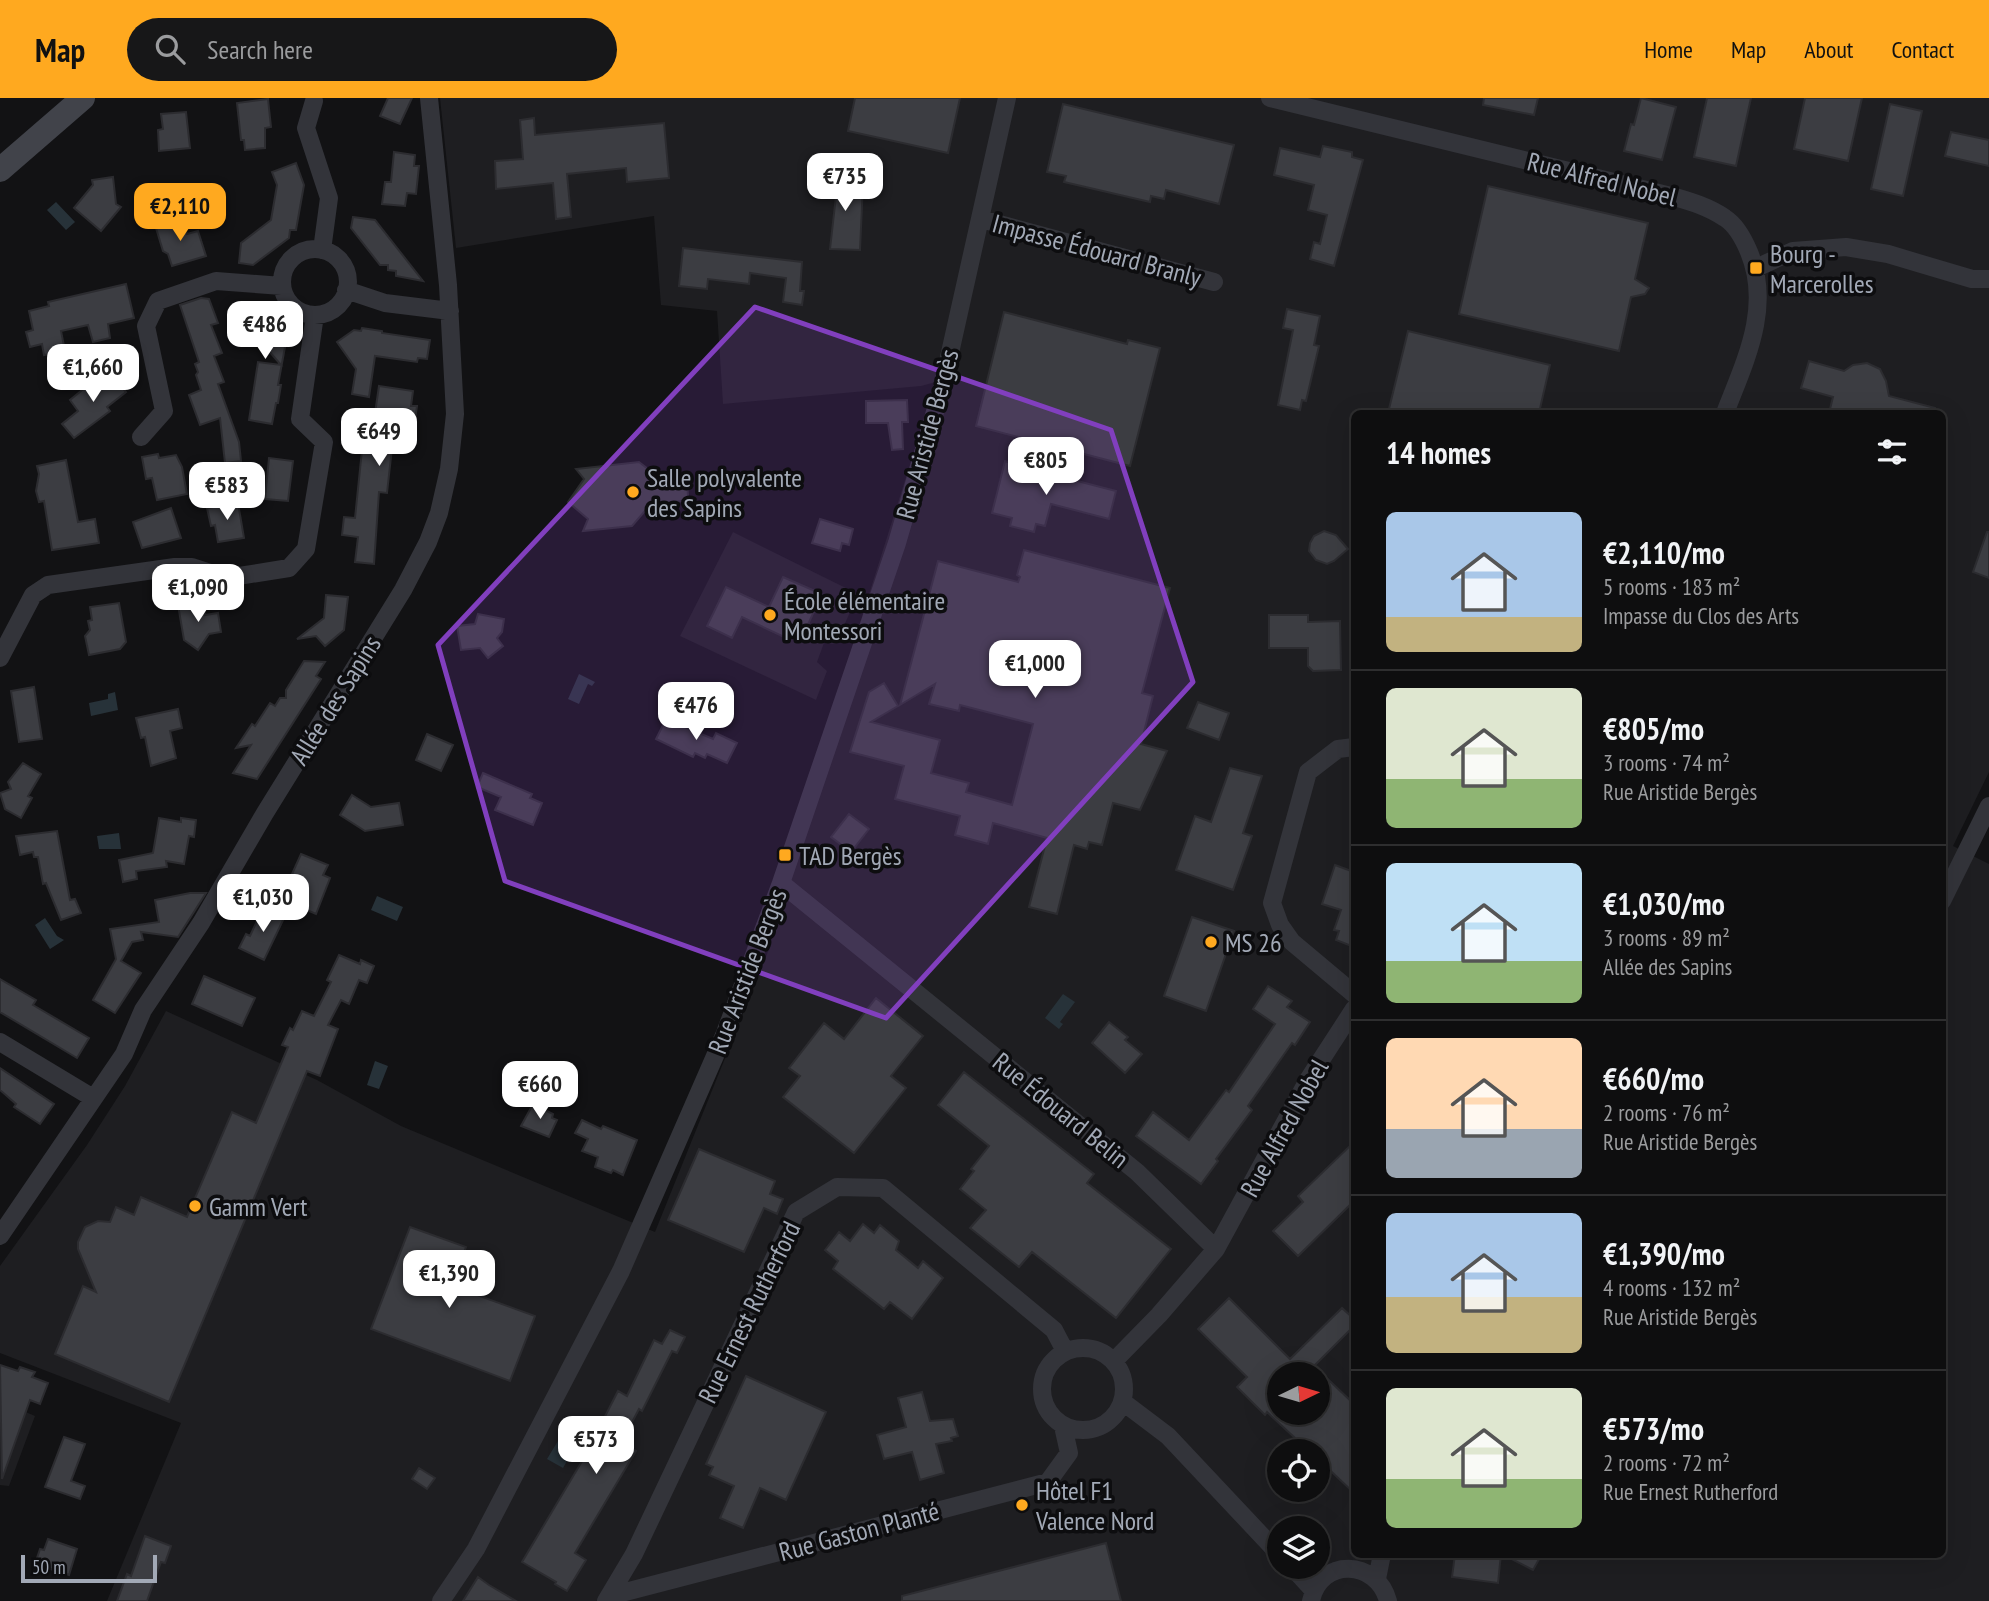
<!DOCTYPE html>
<meta charset="utf-8">
<style>
body{margin:0;font-family:"PT Sans Narrow",sans-serif;background:#171718;color:#f1f3f6;height:100vh;display:flex;flex-direction:column;font-size:26px;white-space:nowrap}
*{box-sizing:border-box;margin:0}
p{font-size:23px;color:#9b9c9e}
.icon{flex:none;width:38px;height:38px;fill:none;stroke:currentColor;stroke-width:2;stroke-linecap:round;stroke-linejoin:round}
.map{position:relative;flex:1;overflow:hidden}
.sheet{position:absolute;left:1351px;top:312px;width:595px;height:1148px;display:flex;flex-direction:column;background:#0e0e0f;border-radius:10px;box-shadow:0 7px 28px #0002,0 0 0 2px #2e2e2f}
.sheet>*{flex:none}
.needle{width:46px;rotate:85deg}
.buttons{position:absolute;left:1267px;top:1264px;display:grid;gap:14px}
.buttons a{display:grid;place-items:center;width:63px;height:63px;border-radius:50%;background:#0e0e0f;box-shadow:0 7px 28px #0002,0 0 0 2px #2e2e2f;font-size:35px}
.scale{position:absolute;left:21px;bottom:18px;width:136px;box-sizing:border-box;padding-left:7px;border:4px solid #a2a9b6;border-top:0;font-size:19px;line-height:24px;white-space:nowrap;color:#a2a9b6;-webkit-text-stroke:5px #0d0d0f;paint-order:stroke}
.price{position:absolute;translate:-50% -60px;padding:0 16px;border-radius:14px;background:#fff;color:#222;font-size:23px;line-height:46px;filter:drop-shadow(0 2px 4px #0008)}
.price::after{content:'';position:absolute;left:50%;top:42px;width:21px;height:16px;margin-left:-10px;background:inherit;clip-path:polygon(0 0,100% 0,50% 100%)}
.price.selected{background:#ffa91f;color:#111}
ul{padding:0;list-style:none}
li{display:flex;align-items:center;gap:21px;height:175px;padding:0 35px}
li+li{border-top:2px solid #2e2e2f}
li span{display:grid;place-items:center;flex:none;width:196px;height:140px;border-radius:10px;color:#555}
li>.icon{margin-inline-start:auto}
span .icon{width:84px;height:84px;fill:#fffc;stroke-width:1}
li b{font-size:30px}
h2{display:flex;justify-content:space-between;align-items:center;height:84px;padding:0 35px;font-size:30px}
header{display:flex;align-items:center;gap:42px;box-sizing:border-box;height:98px;padding:0 35px;background:#ffa91f;color:#111}
header strong{font-size:33px}
nav{display:flex;gap:38px;margin-inline-start:auto;font-size:24px}
.search{width:490px;height:63px;background:#171718;display:flex;align-items:center;gap:18px;box-sizing:border-box;padding:0 24px;border-radius:38px;color:#9b9c9e;font-size:26px}
.map>svg:first-child{display:block}
.built{fill:#1e1e21;fill-rule:evenodd}
.water{fill:#273239}
.building{fill:#3c3d42;stroke:#2c2c30;stroke-width:2;fill-rule:evenodd}
.lines{fill:none;stroke-linecap:round;stroke-linejoin:round}
.street{stroke:#33343a;stroke-width:18}
.secondary{stroke:#41434a;stroke-width:24}
.marked{fill:#813fbe;fill-opacity:0.2;stroke:#813fbe;stroke-width:5;stroke-linejoin:round}
.poi-dot{fill:#ffa91f;stroke:#0d0d0f;stroke-width:2.5}
.labels{text-anchor:middle;dominant-baseline:central;stroke-width:7;stroke-linejoin:round;paint-order:stroke}
.street-label{font-size:26px;fill:#a2a9b6;stroke:#0d0d0f}
.poi-label{font-size:26px;fill:#a2a9b6;stroke:#0d0d0f;text-anchor:start}
</style>
<header>
<strong>Map</strong>
<div class="search"><svg class="icon" aria-label="search" viewBox="0 0 24 24"><circle cx="10" cy="10" r="6"/><path d="M15 15l6 6"/></svg>Search here</div>
<nav><a>Home</a><a>Map</a><a>About</a><a>Contact</a></nav>
</header>
<div class="map">
<svg width="1989" height="1503" viewBox="0 0 1989 1503">
<rect width="100%" height="100%" fill="#121214"/>
<path class="built" d="M440,0H1989V674L1953,748L1989,766V1503H107L181,1325L0,1255V1168L87,1047L125,988L166,913L317,982L401,1028L655,1134L769,851L847,566L936,284L921,288L723,306L717,213L661,207L654,118L456,150ZM1354,315H1942V1456H1354ZM1279,1276H1318V1314H1279ZM1279,1353H1318V1391H1279ZM1279,1430H1318V1468H1279Z
M733,434L858,496L836,546L824,545L817,564L827,573L816,602L680,538Z
M0,1303L35,1318L9,1388L0,1387Z"/>
<path class="water" d="M56,104L75,124L66,132L47,112Z
M579,576L595,584L592,588L588,586L579,606L568,601Z
M115,594L118,612L91,618L89,605L108,601V596Z
M119,735L121,751H99L97,738Z
M377,798L403,809L397,823L371,812Z
M45,820L57,838L64,842L50,851L35,827Z
M1063,896L1075,904L1060,924L1063,926L1059,931L1045,920Z
M375,963L388,968L379,991L367,987Z
M564,1333L579,1342L563,1370L547,1361Z"/>
<path class="building" d="M388,0H412L400,26L380,18Z
M855,0H960L948,55L848,33Z
M1484,0H1538L1534,17L1483,7Z
M1641,0L1676,9L1662,62L1624,53L1631,26L1634,27Z
M1707,0H1751L1736,68L1694,59Z
M1805,0H1862L1848,63L1794,51Z
M268,1L271,29L265,30V50L245,52L244,42H241L237,5Z
M1063,6L1234,47L1219,106L1166,92L1164,101L1151,98L1150,104L1064,84L1066,78L1047,74Z
M1890,6L1922,13L1903,98L1871,91Z
M186,14L190,50L159,53L158,32L163,31L161,16Z
M534,20L535,37L664,25L669,80L627,84L626,70L567,76L571,119L556,121L553,85L496,91L495,63L523,61L520,22Z
M1951,34L1989,42V68L1945,58Z
M1323,48L1352,54V59L1363,62L1334,168L1310,161L1314,144L1320,146L1327,117L1308,112L1314,87L1274,77L1280,50L1320,59Z
M394,54L415,57L414,68H419L416,96L407,95L405,108L382,106L385,84H391Z
M296,65L304,87L296,132H290L289,140L253,167L239,165L241,145L271,122L277,87L272,74Z
M113,79L116,106L121,109L101,133L74,110L93,87L92,82Z
M819,82L863,86L860,152L830,151L836,98L817,96Z
M1488,88L1648,125L1635,181L1649,190L1645,196L1631,199L1619,253L1459,216Z
M353,119L375,122L423,183L396,178V173L388,172V167H380L351,130Z
M183,123L187,136L198,133L206,158L172,168L168,156L163,153L156,130Z
M683,150L802,164L800,193H804L802,207L783,204L786,180L750,175L749,186L708,181L707,191L679,188Z
M126,186L134,220L108,226L110,240L93,244L88,227L61,233L65,253L44,257L42,246L30,249L26,234L33,232L29,213L49,208L48,204Z
M201,200L209,201L218,225L211,227L222,255L214,258L224,284L218,286L239,344L241,363L225,365L220,320L200,327L189,297L201,292L196,277L198,274L195,266L199,264L180,207Z
M241,206L266,209L284,230L281,232L287,238L278,287H281L278,305H276L272,326L249,322L258,264L281,267L243,223L238,222Z
M1287,211L1320,218L1314,247L1319,248L1306,303L1302,302L1300,312L1278,307L1293,232L1283,230Z
M1004,214L1127,246L1128,242L1160,250L1130,368L976,328Z
M362,230L382,233V235L430,242L427,261L418,260L417,264L375,258L369,299L352,296L356,271L337,244L354,232L361,233Z
M1408,233L1550,267L1539,315H1388Z
M1809,263L1844,273L1853,267L1867,265L1880,271L1886,283L1889,298L1935,310L1934,315H1829L1833,299L1801,290Z
M110,275L126,294L107,309L110,313L74,340L62,326L78,313L70,302L92,284L94,288Z
M379,288L413,293L411,308H417L414,329L408,328L406,343L393,341L387,395L379,394L374,466L355,464L358,439L342,437L344,419L355,420L362,352L377,353L381,323L374,322Z
M907,302L908,324H902L903,351L892,352L888,325H866V303Z
M158,356L159,360L176,357L182,369L187,396L157,402L152,380L146,381L142,359Z
M269,360L293,363L288,403L265,401Z
M66,362L78,424L95,421L99,445L52,452L44,403L39,404L36,393L39,376L37,368Z
M1005,363L1061,382L1062,379L1116,393L1109,421L1051,406L1045,428L1036,426L1034,434L1010,428L1012,420L992,415Z
M639,364L661,381L681,379L687,383L688,398L684,403L651,406L632,428L583,433L588,421L568,404L584,381L576,371Z
M238,405L244,440L218,444L215,427L211,428L207,410Z
M171,410L181,440L142,450L133,424Z
M820,421L853,431L849,447L842,445L840,453L812,445Z
M1324,433L1336,437L1348,451L1334,463L1327,466L1316,462L1309,453L1310,445L1314,438Z
M1987,434H1989V480L1973,474Z
M1024,452L1170,490L1142,595L1153,598L1141,646L1167,653L1140,712L1113,705L1102,747L1089,744L1087,751L1074,747L1057,816L1029,809L1047,740L993,725L988,746L955,737L960,718L895,701L904,668L850,654L869,594L884,585L898,608L871,624L940,642L931,675L969,685L966,694L1012,707L1033,626L960,607L959,613L929,606L935,586L900,607L938,463L1018,484L1020,479L1017,477Z
M783,479L822,496L806,531L796,526L793,534L788,531L784,539L742,519L732,540L707,528L726,489L769,509Z
M326,497L348,499L344,532L325,548L316,538L297,541L324,520Z
M202,503L205,517L218,515L221,534L209,536L198,552L184,542L178,507Z
M119,505L126,544L120,551L89,557L85,538L90,532L88,523L92,522L90,509Z
M478,516L504,521L502,534L497,540L503,548L488,560L480,550L461,552L457,528L475,526Z
M1269,517H1308V524L1340,523L1341,572L1313,573L1308,568V550H1269Z
M304,563L325,564L316,578L321,581L257,681L233,675L251,647L236,650L252,626L255,628L270,605L275,608L280,600H286V592Z
M34,589L42,641L19,644L11,593Z
M1198,604L1229,615L1219,642L1187,630Z
M178,611L182,630L170,633L176,660L151,668L145,639L141,640L136,620Z
M666,621L713,641L716,635L737,645L727,665L707,656L705,660L695,655L693,659L656,641Z
M427,636L453,647L441,673L416,662Z
M23,665L41,676L28,698L32,700L21,720L5,711L0,695L11,691L8,684Z
M1230,670L1262,678L1243,735L1252,738L1233,792L1176,772L1195,718L1211,724Z
M483,675L532,696L530,700L542,705L533,727L495,712L501,699L477,689Z
M352,697L371,709L399,705L403,727L365,733L340,717Z
M849,716L869,731L851,754L831,739Z
M159,720L181,724V720L196,722L194,739L189,738L184,766L166,763L167,769L136,773L137,781L123,784L119,762L153,755Z
M57,733L70,802L75,801L81,815L61,822L46,785L43,786L38,759H34L33,754L20,757L16,738Z
M301,756L328,767L323,777L330,780L316,816L290,805L301,780L292,776Z
M1335,767L1354,774V849L1336,842L1339,833L1334,832L1341,812L1322,806Z
M190,795H206L178,839L141,834L143,842L132,844L121,863L141,875L115,915L93,902L116,861L110,831L159,824L155,802Z
M264,808L285,818L264,862L239,850L246,836L250,838Z
M1192,819L1234,833L1206,913L1164,898Z
M339,857L360,866L361,862L374,868L367,885L359,882L349,906L341,902L328,927L338,931L320,978L307,973L169,1304L55,1256L83,1188L96,1194L78,1151V1144L85,1129L98,1123L110,1124L116,1109L134,1117L141,1099L187,1119L232,1014L256,1025L288,949L282,947L290,930L293,932L302,913L314,918L331,884L327,882Z
M204,878L255,900L242,928L192,906Z
M0,881L36,902L33,907L89,940L77,960L0,914Z
M1268,888L1292,903L1287,909L1310,924L1295,947L1292,945L1248,1008L1252,1012L1216,1061L1218,1063L1201,1086L1136,1038L1153,1014L1189,1042L1226,992L1229,994L1275,926L1253,911Z
M876,900L923,938L891,978L906,990L854,1055L783,999L800,978L789,970L824,925L844,941Z
M1109,924L1128,939L1125,942L1142,956L1125,975L1092,945Z
M0,970L54,1006L40,1026L14,1009L16,1006L0,992Z
M964,974L1094,1076L1087,1085L1171,1151L1116,1220L1032,1154L1019,1169L970,1130L986,1112L960,1091L974,1073L971,1071L989,1048L938,1007Z
M533,1006L553,1016L552,1020L557,1022L549,1039L521,1028Z
M582,1022L601,1031L603,1028L637,1042L623,1077L613,1072L611,1075L595,1069L598,1059L582,1053L588,1041L575,1035Z
M1354,1044V1103L1298,1158L1273,1133L1303,1104L1298,1098Z
M699,1051L775,1083L770,1096L783,1101L777,1116L764,1110L744,1154L668,1122Z
M863,1126L874,1135L880,1127L899,1143L896,1152L918,1170L923,1163L943,1180L912,1221L890,1204L884,1211L833,1171L838,1163L825,1152L839,1134L850,1143Z
M410,1129L466,1149L452,1188L535,1218L510,1283L371,1231Z
M1229,1200L1290,1261L1342,1210L1354,1221V1228L1314,1268L1354,1306V1395L1318,1361V1353H1309L1267,1314L1265,1317L1237,1289L1247,1279L1198,1231ZM1279,1276H1318V1314H1279Z
M670,1232L685,1239L677,1255L672,1253L642,1313L639,1311L621,1345L636,1353L575,1455L586,1462L567,1493L555,1486L556,1484L522,1464L600,1333L598,1332L618,1293L627,1298L654,1242L662,1246Z
M0,1267L18,1273L20,1269L35,1274L32,1279L48,1285L40,1306L30,1302L2,1381Z
M746,1278L826,1314L786,1402L760,1390L743,1430L720,1420L734,1388L709,1377L713,1369L706,1366Z
M922,1294L930,1323L953,1321L958,1338L951,1340L952,1343L936,1346L944,1375L920,1382L912,1354L884,1361L877,1337L906,1329L898,1300Z
M64,1339L85,1346L71,1383L85,1388L80,1401L45,1389Z
M419,1370L435,1380L427,1391L412,1381Z
M145,1438L171,1448L165,1465L161,1464L147,1503H117L127,1476L131,1478Z
M48,1441L77,1451L69,1477L35,1466L40,1451L44,1452Z
M1106,1445L1121,1503H902V1498Z
M1455,1456H1501L1498,1485L1452,1479Z
M1502,1456H1542L1533,1472Z
M478,1479L489,1487L516,1503H463Z"/>
<g class="lines">
<path class="street" d="M1270,0L1675,99C1692,104 1709,109 1725,120C1736,127 1744,142 1749,154C1772,210 1745,263 1725,315
M314,3L306,30L329,100L322,152
M981,121L1214,184
M282 184a33 33 0 1 1 66 0a33 33 0 1 1-66 0Z
M1756,170L1793,153L1846,149L1888,156L1972,181H1989
M346,192L385,205L450,213
M141,339L164,313L146,228L158,203L216,183L282,188
M0,560L33,497L48,487L175,469H192L226,480L289,470L306,451L324,344L300,321L315,217
M1354,649L1338,651L1308,674L1272,805L1280,827L1292,844L1354,896
M781,785L1137,1074L1216,1151
M1942,803L1989,708
M0,944L93,1000
M0,1138L124,956L143,912L201,825L265,715L403,492L428,444L439,415L449,371L455,316L448,187L429,0
M1042 1291a41 41 0 1 1 82 0a41 41 0 1 1-82 0Z
M1114,1263L1159,1217L1216,1151L1308,982L1354,911
M1123,1304L1168,1338L1279,1456
M1291,1468L1313,1492
M1377,1481L1382,1456
M610,1498L1048,1384L1069,1355L1063,1328
M441,1503L476,1451L621,1173L725,935L781,785L897,445L943,286L1007,0
M606,1503L634,1456L796,1114L837,1089L883,1090L1054,1232L1065,1253
M1311,1503C1320,1459 1377,1461 1388,1503"/>
<path class="secondary" d="M0,72L83,0"/>
</g>
<path class="marked" d="M755,209L1111,332L1193,584L886,920L505,783L438,547Z"/>
<g class="poi-dot">
<rect x="1749" y="163" width="14" height="14" rx="3.5"/>
<circle cx="633" cy="394" r="7"/>
<circle cx="770" cy="517" r="7"/>
<rect x="778" y="750" width="14" height="14" rx="3.5"/>
<circle cx="1211" cy="844" r="7"/>
<circle cx="195" cy="1108" r="7"/>
<circle cx="1022" cy="1407" r="7"/>
</g>
<g class="labels">
<g class="street-label">
<text transform="translate(1602 81) rotate(14)">Rue Alfred Nobel</text>
<text transform="translate(1097 152) rotate(15)">Impasse Édouard Branly</text>
<text transform="translate(927 336) rotate(-75)">Rue Aristide Bergès</text>
<text transform="translate(335 602) rotate(-58)">Allée des Sapins</text>
<text transform="translate(747 873) rotate(-69)">Rue Aristide Bergès</text>
<text transform="translate(1061 1012) rotate(39)">Rue Édouard Belin</text>
<text transform="translate(1284 1030) rotate(-61)">Rue Alfred Nobel</text>
<text transform="translate(749 1214) rotate(-64)">Rue Ernest Rutherford</text>
<text transform="translate(859 1433) rotate(-15)">Rue Gaston Planté</text>
</g>
<g class="poi-label">
<text x="1770" y="155">Bourg -<tspan x="1770" dy="30">Marcerolles</tspan></text>
<text x="647" y="379">Salle polyvalente<tspan x="647" dy="30">des Sapins</tspan></text>
<text x="784" y="502">École élémentaire<tspan x="784" dy="30">Montessori</tspan></text>
<text x="799" y="757">TAD Bergès</text>
<text x="1225" y="844">MS 26</text>
<text x="209" y="1108">Gamm Vert</text>
<text x="1036" y="1392">Hôtel F1<tspan x="1036" dy="30">Valence Nord</tspan></text>
</g>
</g>
</svg>
<div class="buttons">
<a><svg class="needle" viewBox="-14 -14 28 28"><path d="M0-13l5 13h-10z" fill="#e53935"/><path d="M0 13l5-13h-10z" fill="#9b9c9e"/></svg></a>
<a><svg class="icon" aria-label="locate" viewBox="0 0 24 24"><circle cx="12" cy="12" r="6"/><path d="M12 2v4M12 18v4M2 12h4M18 12h4"/></svg></a>
<a><svg class="icon" aria-label="layers" viewBox="0 0 24 24"><path d="M12 4l9 5-9 5-9-5zM3 14l9 5 9-5"/></svg></a>
</div>
<div class="scale">50 m</div>
<b class="price" style="left:845px;top:115px">€735</b>
<b class="price selected" style="left:180px;top:145px">€2,110</b>
<b class="price" style="left:265px;top:263px">€486</b>
<b class="price" style="left:93px;top:306px">€1,660</b>
<b class="price" style="left:379px;top:370px">€649</b>
<b class="price" style="left:1046px;top:399px">€805</b>
<b class="price" style="left:227px;top:424px">€583</b>
<b class="price" style="left:198px;top:526px">€1,090</b>
<b class="price" style="left:1035px;top:602px">€1,000</b>
<b class="price" style="left:696px;top:644px">€476</b>
<b class="price" style="left:263px;top:836px">€1,030</b>
<b class="price" style="left:540px;top:1023px">€660</b>
<b class="price" style="left:449px;top:1212px">€1,390</b>
<b class="price" style="left:596px;top:1378px">€573</b>
<section class="sheet">
<h2>14 homes<svg class="icon" aria-label="filters" viewBox="0 0 24 24"><path d="M4 7h16M4 17h16"/><circle cx="9" cy="7" r="2"/><circle cx="15" cy="17" r="2"/></svg></h2>
<ul>
<li><span style="background:linear-gradient(#a9c7e8 75%,#c2b280 0)"><svg class="icon" aria-label="home" viewBox="0 0 24 24"><path d="M3 11l9-7 9 7M6 9v11h12V9"/></svg></span><div><b>€2,110/mo</b><p>5 rooms · 183 m²</p><p>Impasse du Clos des Arts</p></div></li>
<li><span style="background:linear-gradient(#dfe7d0 65%,#8fb573 0)"><svg class="icon" aria-label="home" viewBox="0 0 24 24"><path d="M3 11l9-7 9 7M6 9v11h12V9"/></svg></span><div><b>€805/mo</b><p>3 rooms · 74 m²</p><p>Rue Aristide Bergès</p></div></li>
<li><span style="background:linear-gradient(#bfe0f5 70%,#8fb573 0)"><svg class="icon" aria-label="home" viewBox="0 0 24 24"><path d="M3 11l9-7 9 7M6 9v11h12V9"/></svg></span><div><b>€1,030/mo</b><p>3 rooms · 89 m²</p><p>Allée des Sapins</p></div></li>
<li><span style="background:linear-gradient(#ffd9b3 65%,#9aa5b1 0)"><svg class="icon" aria-label="home" viewBox="0 0 24 24"><path d="M3 11l9-7 9 7M6 9v11h12V9"/></svg></span><div><b>€660/mo</b><p>2 rooms · 76 m²</p><p>Rue Aristide Bergès</p></div></li>
<li><span style="background:linear-gradient(#a9c7e8 60%,#c2b280 0)"><svg class="icon" aria-label="home" viewBox="0 0 24 24"><path d="M3 11l9-7 9 7M6 9v11h12V9"/></svg></span><div><b>€1,390/mo</b><p>4 rooms · 132 m²</p><p>Rue Aristide Bergès</p></div></li>
<li><span style="background:linear-gradient(#dfe7d0 65%,#8fb573 0)"><svg class="icon" aria-label="home" viewBox="0 0 24 24"><path d="M3 11l9-7 9 7M6 9v11h12V9"/></svg></span><div><b>€573/mo</b><p>2 rooms · 72 m²</p><p>Rue Ernest Rutherford</p></div></li>
</ul>
</section>
</div>
